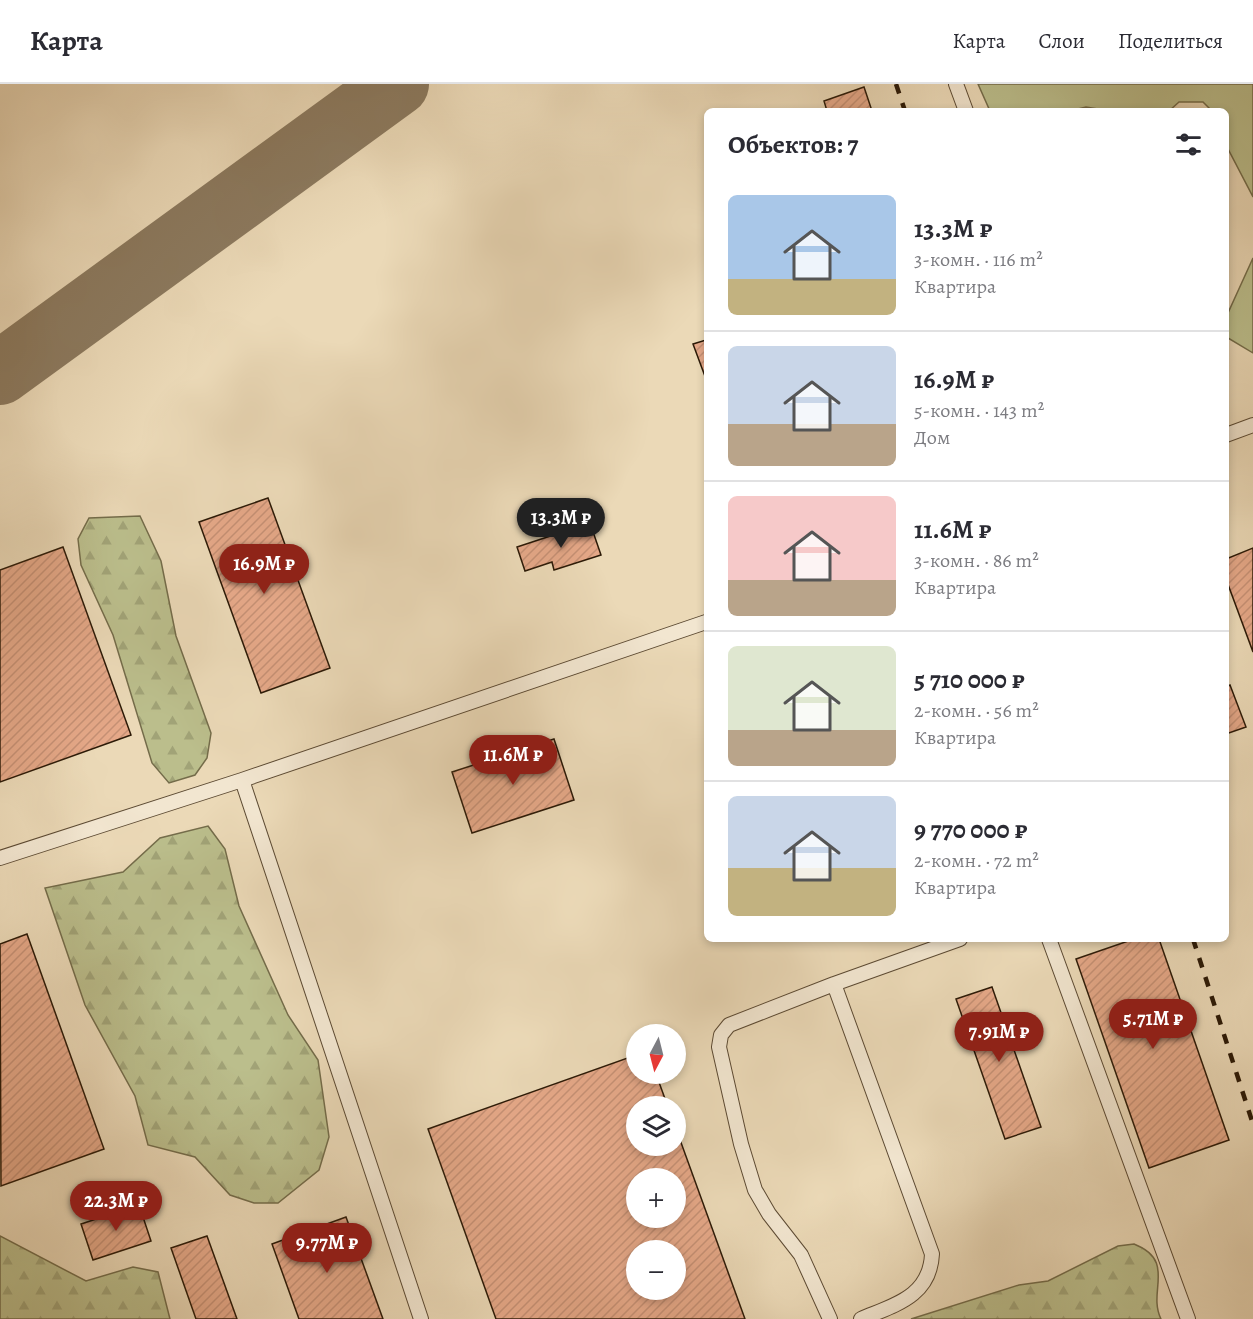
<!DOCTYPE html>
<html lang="ru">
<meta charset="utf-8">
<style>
body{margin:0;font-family:Alegreya,serif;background:#f2f2f3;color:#2b2b33;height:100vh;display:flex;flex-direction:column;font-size:22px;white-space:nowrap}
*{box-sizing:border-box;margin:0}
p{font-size:20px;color:#7c7c81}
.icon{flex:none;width:33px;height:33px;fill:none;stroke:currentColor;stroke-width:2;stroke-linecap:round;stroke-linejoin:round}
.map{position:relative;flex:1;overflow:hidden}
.sheet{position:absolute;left:704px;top:24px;width:525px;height:834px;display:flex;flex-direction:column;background:#fff;border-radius:9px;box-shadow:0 3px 9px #0003}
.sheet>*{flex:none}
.needle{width:39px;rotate:187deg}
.buttons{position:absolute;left:626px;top:940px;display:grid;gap:12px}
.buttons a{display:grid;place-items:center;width:60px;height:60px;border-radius:50%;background:#fff;box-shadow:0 3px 9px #0003;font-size:30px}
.price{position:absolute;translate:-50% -51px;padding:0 14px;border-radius:21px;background:#8f2418;color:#fff;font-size:20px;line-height:39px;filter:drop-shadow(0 2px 3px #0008)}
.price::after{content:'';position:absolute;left:50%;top:36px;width:18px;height:14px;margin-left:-9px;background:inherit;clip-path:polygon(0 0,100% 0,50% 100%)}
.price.current{background:#222;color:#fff}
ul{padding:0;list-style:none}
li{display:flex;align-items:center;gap:18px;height:150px;padding:0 24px}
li+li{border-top:2px solid #e1e1e2}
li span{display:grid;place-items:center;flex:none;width:168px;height:120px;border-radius:9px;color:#555}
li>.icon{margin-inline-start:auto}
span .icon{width:72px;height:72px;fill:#fffc;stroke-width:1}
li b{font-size:26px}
h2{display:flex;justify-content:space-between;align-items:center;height:72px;padding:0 24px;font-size:26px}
header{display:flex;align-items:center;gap:36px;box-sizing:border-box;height:84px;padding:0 30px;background:#fff;border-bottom:2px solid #e1e1e2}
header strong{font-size:28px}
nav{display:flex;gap:33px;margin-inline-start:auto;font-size:21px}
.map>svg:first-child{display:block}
.grass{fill:#bbbe8c;stroke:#746c4a;stroke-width:1.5}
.forest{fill:url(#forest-firs);stroke:#746c4a;stroke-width:1.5}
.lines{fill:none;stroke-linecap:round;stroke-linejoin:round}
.taxiway{stroke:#8c7a5f;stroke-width:64}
.building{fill:url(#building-hatch);stroke:#2c1a07;stroke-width:1.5;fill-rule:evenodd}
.lane-casing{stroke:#5c4a33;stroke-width:16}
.lane{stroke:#f2e6d0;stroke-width:14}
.rail{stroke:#2c1a07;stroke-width:4.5;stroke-dasharray:10 10;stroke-linecap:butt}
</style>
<header>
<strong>Карта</strong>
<nav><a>Карта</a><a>Слои</a><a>Поделиться</a></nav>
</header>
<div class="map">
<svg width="1253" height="1235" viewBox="0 0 1253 1235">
<defs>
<pattern id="forest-firs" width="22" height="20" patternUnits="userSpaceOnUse" patternTransform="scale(1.5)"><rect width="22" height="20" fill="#bbbe8c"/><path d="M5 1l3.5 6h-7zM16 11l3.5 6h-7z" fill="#a1a377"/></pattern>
<pattern id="building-hatch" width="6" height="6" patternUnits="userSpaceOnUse" patternTransform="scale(1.5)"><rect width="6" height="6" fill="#e5a888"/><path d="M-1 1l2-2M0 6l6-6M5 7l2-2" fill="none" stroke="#c59074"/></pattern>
</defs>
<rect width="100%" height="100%" fill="#ebd9b7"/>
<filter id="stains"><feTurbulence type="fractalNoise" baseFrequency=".00333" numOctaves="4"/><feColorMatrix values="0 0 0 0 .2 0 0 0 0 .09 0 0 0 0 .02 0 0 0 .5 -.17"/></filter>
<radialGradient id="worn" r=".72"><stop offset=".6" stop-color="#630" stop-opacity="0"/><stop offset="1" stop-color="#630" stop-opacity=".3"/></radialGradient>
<path class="grass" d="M978,0H1253V113L1226,61V27H1212L1203,18H1179L1169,27H1110L1086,23L1070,27H990Z
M1253,174V269L1228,254V229Z"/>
<path class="forest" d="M140,432L161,477L176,552L211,649L207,674L195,691L169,699L152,679L113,551L81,481L78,455L89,434Z
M208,742L225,765L239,822L288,931L318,976L329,1053L319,1086L278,1119H254L230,1111L195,1073L148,1061L135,1012L85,921L45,804L123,788L160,754Z
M0,1152L86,1197L133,1183L158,1188L170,1235H0Z
M1134,1160C1177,1177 1147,1207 1161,1235H911L1019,1201L1048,1197L1118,1162Z"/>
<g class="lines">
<path class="taxiway" d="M0,289L397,0"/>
</g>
<path class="building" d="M864,3L872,27H827L824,17Z
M706,256V295L693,260Z
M268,414L330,584L261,609L199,438Z
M590,439L601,471L554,486L552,478L525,487L517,463Z
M63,463L131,651L0,698V486Z
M1253,464V568L1226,495V475Z
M1230,601L1246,643L1226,650V603Z
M554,655L574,716L472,749L452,688Z
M27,850L104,1065L1,1102L0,860Z
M1134,855H1159L1229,1056L1149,1084L1076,875Z
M992,903L1041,1043L1005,1055L956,915Z
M636,971V990H656L668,1023H636V1062H675V1042L745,1235H496L428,1045ZM636,1095H675V1134H636ZM636,1167H675V1206H636Z
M139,1121L151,1157L93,1176L81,1140Z
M346,1133L383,1235H299L272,1160Z
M207,1152L237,1235H196L171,1164Z"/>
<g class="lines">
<defs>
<path id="lane" d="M956,0L966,27
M1226,351L1253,341
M242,696L421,1235
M0,774L242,696L706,538
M1049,855L1188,1235
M830,1235L801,1171L769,1130L755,1106L741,1060L719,963L721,951L729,941L834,900
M861,1235C894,1221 930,1213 932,1170L834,900L960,855"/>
</defs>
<use href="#lane" class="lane-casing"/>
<use href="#lane" class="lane"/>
<path class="rail" d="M896,0L905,27
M1193,855L1253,1040"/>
</g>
<rect width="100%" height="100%" filter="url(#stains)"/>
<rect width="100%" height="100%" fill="url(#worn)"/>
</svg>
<div class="buttons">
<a><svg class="needle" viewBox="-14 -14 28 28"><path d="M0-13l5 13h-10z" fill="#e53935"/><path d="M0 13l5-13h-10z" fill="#7c7c81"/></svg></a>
<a><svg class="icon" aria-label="layers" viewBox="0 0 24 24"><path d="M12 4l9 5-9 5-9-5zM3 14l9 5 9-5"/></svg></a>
<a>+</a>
<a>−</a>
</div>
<b class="price current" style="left:561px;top:465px">13.3M ₽</b>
<b class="price" style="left:264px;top:511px">16.9M ₽</b>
<b class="price" style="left:513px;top:702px">11.6M ₽</b>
<b class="price" style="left:1153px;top:966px">5.71M ₽</b>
<b class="price" style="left:999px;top:979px">7.91M ₽</b>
<b class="price" style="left:116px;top:1148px">22.3M ₽</b>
<b class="price" style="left:327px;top:1190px">9.77M ₽</b>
<section class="sheet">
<h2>Объектов: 7<svg class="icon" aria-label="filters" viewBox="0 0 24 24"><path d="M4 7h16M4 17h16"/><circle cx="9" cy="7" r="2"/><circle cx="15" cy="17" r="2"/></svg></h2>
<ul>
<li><span style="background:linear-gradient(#a9c7e8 70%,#c2b280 0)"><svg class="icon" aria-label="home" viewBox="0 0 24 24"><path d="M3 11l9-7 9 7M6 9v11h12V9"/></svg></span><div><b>13.3M ₽</b><p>3-комн. · 116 m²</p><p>Квартира</p></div></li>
<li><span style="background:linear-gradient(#c9d6e8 65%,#b9a48a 0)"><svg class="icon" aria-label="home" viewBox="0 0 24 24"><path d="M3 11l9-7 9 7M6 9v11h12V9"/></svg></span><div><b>16.9M ₽</b><p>5-комн. · 143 m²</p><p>Дом</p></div></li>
<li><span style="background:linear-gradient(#f6c9c9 70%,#b9a48a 0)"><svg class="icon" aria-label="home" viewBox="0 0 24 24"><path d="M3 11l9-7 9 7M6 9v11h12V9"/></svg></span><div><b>11.6M ₽</b><p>3-комн. · 86 m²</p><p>Квартира</p></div></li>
<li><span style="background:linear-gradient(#dfe7d0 70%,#b9a48a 0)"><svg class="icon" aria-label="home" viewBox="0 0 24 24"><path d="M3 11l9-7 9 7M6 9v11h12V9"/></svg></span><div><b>5 710 000 ₽</b><p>2-комн. · 56 m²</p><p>Квартира</p></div></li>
<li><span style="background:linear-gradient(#c9d6e8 60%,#c2b280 0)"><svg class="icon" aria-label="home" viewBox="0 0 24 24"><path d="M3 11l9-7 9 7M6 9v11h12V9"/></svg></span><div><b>9 770 000 ₽</b><p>2-комн. · 72 m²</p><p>Квартира</p></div></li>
</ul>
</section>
</div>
